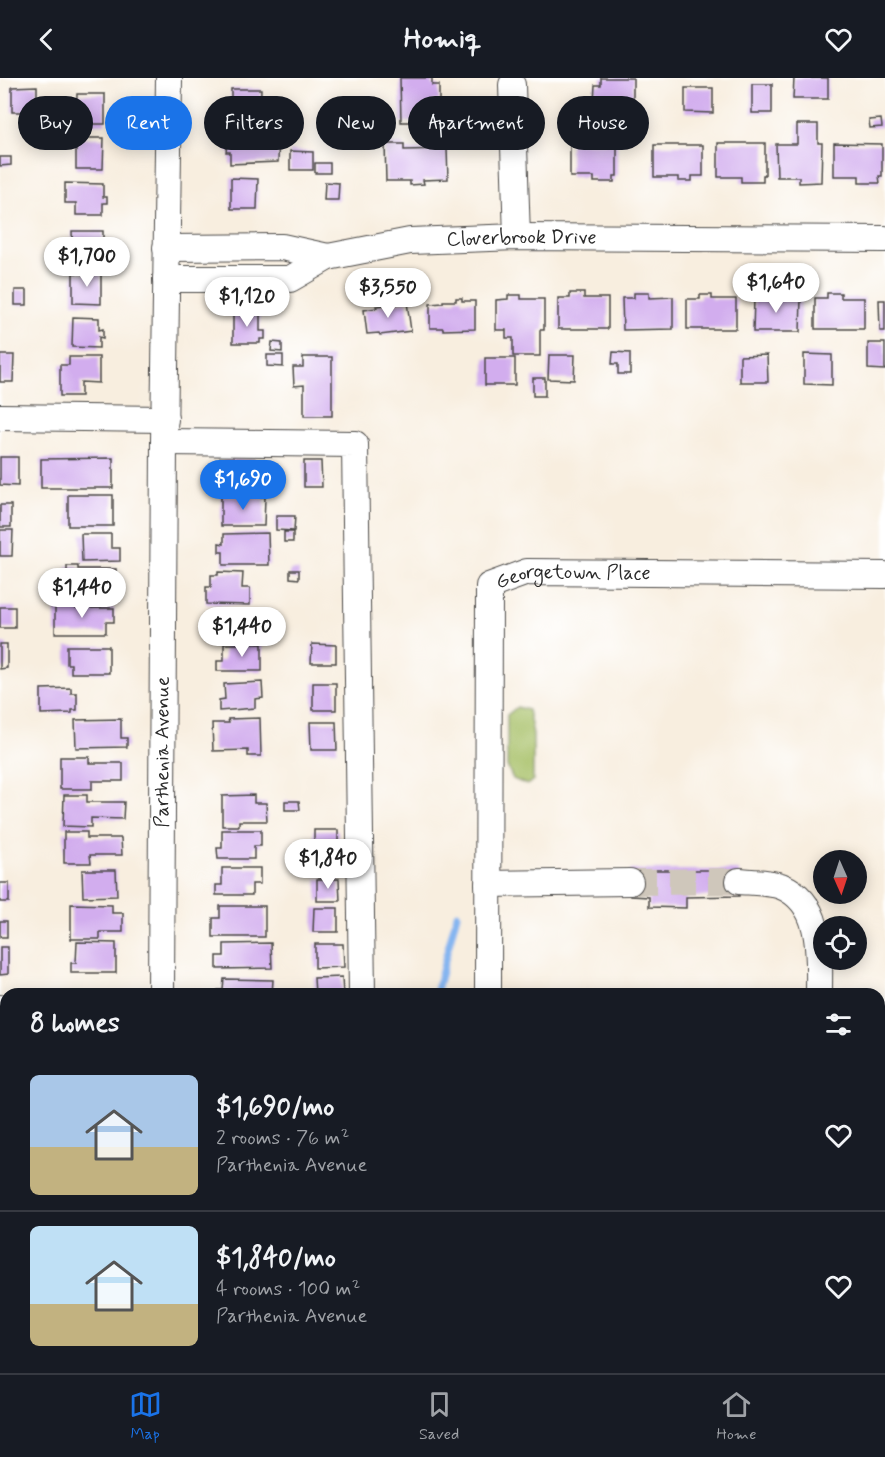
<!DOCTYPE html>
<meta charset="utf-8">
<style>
body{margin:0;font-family:Mynerve,sans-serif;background:#242831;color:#f1f3f6;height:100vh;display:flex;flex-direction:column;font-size:22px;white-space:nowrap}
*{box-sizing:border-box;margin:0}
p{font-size:20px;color:#9ea1a6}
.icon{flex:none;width:33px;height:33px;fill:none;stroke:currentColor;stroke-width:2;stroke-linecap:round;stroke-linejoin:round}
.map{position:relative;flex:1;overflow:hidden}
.side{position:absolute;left:0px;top:910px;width:885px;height:386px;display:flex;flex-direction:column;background:#171b24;border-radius:18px 18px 0 0;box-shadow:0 3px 15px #0003}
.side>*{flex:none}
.hud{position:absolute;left:18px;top:18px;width:849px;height:54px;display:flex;gap:12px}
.needle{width:39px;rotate:177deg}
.buttons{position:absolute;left:813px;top:772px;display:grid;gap:12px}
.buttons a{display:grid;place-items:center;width:54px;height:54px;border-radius:50%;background:#171b24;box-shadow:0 3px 15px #0003;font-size:30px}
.price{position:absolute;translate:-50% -51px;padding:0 14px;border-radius:21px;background:#fff;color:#222;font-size:20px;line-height:39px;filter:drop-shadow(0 2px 3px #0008)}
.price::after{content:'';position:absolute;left:50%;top:36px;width:18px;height:14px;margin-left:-9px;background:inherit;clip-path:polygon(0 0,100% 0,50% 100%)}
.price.active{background:#1a73e8;color:#fff}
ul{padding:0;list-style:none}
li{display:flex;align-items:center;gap:18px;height:150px;padding:0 30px}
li+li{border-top:2px solid #363941}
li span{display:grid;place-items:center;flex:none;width:168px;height:120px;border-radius:9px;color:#555}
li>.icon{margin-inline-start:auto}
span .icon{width:72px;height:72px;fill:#fffc;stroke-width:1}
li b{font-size:26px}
h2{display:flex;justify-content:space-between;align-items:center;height:72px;padding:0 30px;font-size:26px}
.chip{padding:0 21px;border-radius:27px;background:#171b24;box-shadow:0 3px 15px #0003;font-size:21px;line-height:54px}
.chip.active{background:#1a73e8;color:#fff}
header{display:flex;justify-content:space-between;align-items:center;height:78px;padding:0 30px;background:#171b24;font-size:27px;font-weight:700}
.dock{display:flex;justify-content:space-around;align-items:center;height:84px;border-top:2px solid #363941;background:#171b24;font-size:16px;color:#9ea1a6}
.dock a{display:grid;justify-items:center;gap:3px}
.dock .active{color:#1a73e8}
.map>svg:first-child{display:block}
.green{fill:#a6bf65;stroke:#687548;stroke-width:1.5}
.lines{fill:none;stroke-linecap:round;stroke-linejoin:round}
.stream{stroke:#85b5f0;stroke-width:7}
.building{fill:#d2adee}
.minor-tunnel{stroke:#cfc7bb;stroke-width:26;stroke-dasharray:26 13;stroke-linecap:butt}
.minor-casing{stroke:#4a4846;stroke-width:28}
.minor{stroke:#fff;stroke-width:26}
.labels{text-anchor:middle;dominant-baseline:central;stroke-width:6;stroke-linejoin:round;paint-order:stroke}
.street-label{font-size:20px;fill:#2b2b2b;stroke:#fff}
</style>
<header><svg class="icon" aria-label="back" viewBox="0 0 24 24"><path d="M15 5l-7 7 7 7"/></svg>Homiq<svg class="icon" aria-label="heart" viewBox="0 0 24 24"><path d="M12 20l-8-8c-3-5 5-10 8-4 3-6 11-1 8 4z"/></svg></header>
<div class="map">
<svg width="885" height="1295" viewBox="0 0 885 1295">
<rect width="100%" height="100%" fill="#fff"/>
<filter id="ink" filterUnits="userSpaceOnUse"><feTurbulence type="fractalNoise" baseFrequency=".0167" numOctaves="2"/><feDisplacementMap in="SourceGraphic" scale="12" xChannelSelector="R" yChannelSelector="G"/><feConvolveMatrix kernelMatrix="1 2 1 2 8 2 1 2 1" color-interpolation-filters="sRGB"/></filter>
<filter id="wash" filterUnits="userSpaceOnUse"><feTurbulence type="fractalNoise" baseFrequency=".008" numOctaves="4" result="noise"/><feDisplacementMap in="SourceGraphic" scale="24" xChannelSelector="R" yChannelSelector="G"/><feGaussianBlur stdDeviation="1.35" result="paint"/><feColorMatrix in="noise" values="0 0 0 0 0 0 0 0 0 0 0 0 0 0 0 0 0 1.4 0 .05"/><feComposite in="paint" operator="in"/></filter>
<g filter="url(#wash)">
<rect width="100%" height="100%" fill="#f8eedf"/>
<path class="green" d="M517,629L528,632L533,656V702L527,707L513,701L507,688V637Z"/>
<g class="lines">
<path class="stream" d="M436,916L457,836
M429,1290V1295"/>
</g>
<g id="blocks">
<path class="building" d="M400,0H432V7H439V23H433L434,44H401Z
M601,0H633V45H600V24H594L595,7H601Z
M794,0H828V21H793Z
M752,6H772V35H752Z
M37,8V34H12V9Z
M685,10H713V35L685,34Z
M231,11H261L260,38H231Z
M77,16H105V46H76Z
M364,28H370V40H364Z
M282,36H294V49L282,48Z
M881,41L882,49L870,50L869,42Z
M797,46H818V65H822L821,104L799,105V99H777L776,66H797Z
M258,54H279L278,84L230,86V74H226L227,67H230V56H258Z
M76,60H104L103,91H76Z
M570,65H617V98H614V104H594V99H570Z
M718,65H765V97H763V104H741V99H718Z
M834,65L882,66V98H879L880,105H859V98H834Z
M385,66H404V72L447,71L448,101L423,102L424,106L410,107V103H386Z
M654,67H703V98H692V103H678V99H654Z
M290,73L313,74V92H290Z
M0,79H11V87L0,88Z
M315,85H330V95H315Z
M231,100L258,101L257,131H231Z
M325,104L339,105L338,122H324Z
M65,105L103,106V119H107V125H103V137H76V125H65Z
M72,153H103V166H110V180H73Z
M73,195H101V226L73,225Z
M15,212H27V227H15Z
M757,214H776V220H801L800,254H753L754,220L757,221Z
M570,215H584V220H608V251H558V220H570Z
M634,215H649V220L673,219V251L623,252L622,220H634Z
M827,215H841V220H864V251H815V220H827Z
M508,217H521V221H544V252H540V278H513V260H506V252H496V222L508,221Z
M700,217H712V221H736V251H687V221H700Z
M456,220H462V223H475V251L443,252V250H430V226L443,225V223H456Z
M879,222H885V253H880Z
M407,224L411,253L380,257L379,255L367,256L364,232L377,230L376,228Z
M233,234H260V253H265V261H260V265H233Z
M73,239L99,240V252L103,251V260L99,259V270L72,269Z
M272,264L282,265V274L271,273Z
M868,265H885V292L868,291Z
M613,274L630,275V296H618V286H612Z
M804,276L832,277V307L804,306Z
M0,277H14L13,304H0Z
M267,277H283V289L267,288Z
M549,277H575L574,302L548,301Z
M767,277L768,304H740V278Z
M69,279H99V305L81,304V318H60V287H69Z
M303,279H332V338H304V307L294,308L293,289H303Z
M485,280H515V307H485Z
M533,300H545V318H533Z
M0,379H18V408L0,407Z
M113,380V410H41V381Z
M227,381H255L256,408H215V395H223V382Z
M304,383H321L322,409H304Z
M68,417H113V448H68Z
M221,418L265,419L264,448H221Z
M0,427H11V449H0Z
M276,438H295L294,453L276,452Z
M0,452H13L12,478H0Z
M284,454H293V464H284Z
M268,455L269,487H223V474H219V465L224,466V456Z
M81,456H111V470H120V483L82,484Z
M67,488H78V491H116V523H89V510L76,509V500H67Z
M290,492H299V501L290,500Z
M218,494L243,495L242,510H250V527L206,526V509H211V497H218Z
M55,526L76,527V530H114V544H106V555H55Z
M0,529H15V550H0Z
M0,566H7V590L0,591Z
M224,566H262V593H217V583H224Z
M312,566L336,567V585H311Z
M67,568H109V595H71V586H67Z
M262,604L263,620L255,621V630L219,633V622L225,621L224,606Z
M313,605H336V632H313Z
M71,610V615H77V632H72V635L41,636V611Z
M260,640L261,678H248V672L213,673L212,645H229L228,641Z
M121,641V660H127V669L76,670L75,642Z
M310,644H336L337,672H311Z
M60,679H89V685H123V703H92V711H60Z
M64,717H87V724H124L123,741L91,740V749L63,748Z
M254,717V725H266L267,743H239V748H222V718Z
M285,723H299L300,732H285Z
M222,752H261V768H254V781H218L217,770H222Z
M314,752H338V772H314Z
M64,754H87V760H121L122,777H90L91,785H64Z
M222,790H260V806H252V817H216V807H222Z
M82,792H116L117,818L83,819Z
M630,792H739V818L686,819V830L649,829V819L631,818Z
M317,801H339L340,823H317Z
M0,805H9V824H0Z
M71,826L112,827V835H123V854H100V861H71Z
M220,828H265V859H213V840H220Z
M314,830H338V854H313Z
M0,843H7V859H0Z
M77,864L116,865V895H71V885H76Z
M271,865L272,890L217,891V878H224V866Z
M315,866H343L344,889L315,890Z
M0,869H8V896L0,897Z
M342,899L343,916H315L314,900Z
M224,901L273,902L272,916H218V912H223Z
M0,967H4L5,991L0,992Z
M885,1030V1138H879V1031Z
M0,1051H6V1066L0,1067Z
M0,1077H6V1105H0Z
M0,1114H3L2,1141H0Z
M72,1290H105V1295H72Z
M221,1290H256V1295H221Z"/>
</g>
</g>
<g filter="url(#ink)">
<use href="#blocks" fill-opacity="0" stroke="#4a4846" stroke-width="1.5"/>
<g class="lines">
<path class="minor-tunnel" d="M630,804L739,803"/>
<defs>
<g id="minor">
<path d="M512,7L517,159"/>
<path d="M166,170L282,169L328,179"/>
<path id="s1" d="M166,201H290L328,179L410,163L517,159L885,161"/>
<path d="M0,339L165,341"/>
<path d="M164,364L355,366L362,916"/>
<path d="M739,803C751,804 769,804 781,808C824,825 819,879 819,916"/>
<path d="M488,806L630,804"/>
<path id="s2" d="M161,916L164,364L169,0"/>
<path id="s3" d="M488,916L489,508L527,494L885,497"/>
<path d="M0,930L6,931"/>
<path d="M163,1290V1295"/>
<path d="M372,1290L373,1295"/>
<path d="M487,1295V1290"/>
</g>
</defs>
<use href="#minor" class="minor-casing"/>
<use href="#minor" class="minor"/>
</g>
</g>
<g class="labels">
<g class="street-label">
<text stroke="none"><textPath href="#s1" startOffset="363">Cloverbrook Drive</textPath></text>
<text stroke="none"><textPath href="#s3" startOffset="494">Georgetown Place</textPath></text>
<text stroke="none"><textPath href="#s2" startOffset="242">Parthenia Avenue</textPath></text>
</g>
</g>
</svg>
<div class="buttons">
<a><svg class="needle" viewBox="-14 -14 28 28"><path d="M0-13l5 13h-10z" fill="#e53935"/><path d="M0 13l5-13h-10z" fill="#9ea1a6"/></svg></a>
<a><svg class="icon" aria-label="locate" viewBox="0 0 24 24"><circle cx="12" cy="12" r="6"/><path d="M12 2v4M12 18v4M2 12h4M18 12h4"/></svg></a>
</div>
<b class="price" style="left:87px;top:210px">$1,700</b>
<b class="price" style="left:776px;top:236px">$1,640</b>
<b class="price" style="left:388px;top:241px">$3,550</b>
<b class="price" style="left:247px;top:250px">$1,120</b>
<b class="price active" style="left:243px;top:433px">$1,690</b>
<b class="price" style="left:82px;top:541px">$1,440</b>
<b class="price" style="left:242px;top:580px">$1,440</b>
<b class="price" style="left:328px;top:812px">$1,840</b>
<div class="hud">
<a class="chip">Buy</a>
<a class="chip active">Rent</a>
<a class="chip">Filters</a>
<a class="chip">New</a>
<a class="chip">Apartment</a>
<a class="chip">House</a>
</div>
<section class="side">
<h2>8 homes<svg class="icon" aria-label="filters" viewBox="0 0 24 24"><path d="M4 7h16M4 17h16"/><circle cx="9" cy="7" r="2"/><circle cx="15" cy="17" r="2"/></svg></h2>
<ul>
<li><span style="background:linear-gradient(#a9c7e8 60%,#c2b280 0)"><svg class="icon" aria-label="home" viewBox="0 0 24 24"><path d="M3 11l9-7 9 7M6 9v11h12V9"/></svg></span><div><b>$1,690/mo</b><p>2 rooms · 76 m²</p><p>Parthenia Avenue</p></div><svg class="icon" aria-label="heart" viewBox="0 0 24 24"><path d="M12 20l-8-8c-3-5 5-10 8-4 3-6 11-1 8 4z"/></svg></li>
<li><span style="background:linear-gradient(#bfe0f5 65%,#c2b280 0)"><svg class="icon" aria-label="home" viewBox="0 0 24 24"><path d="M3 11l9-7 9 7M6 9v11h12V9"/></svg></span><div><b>$1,840/mo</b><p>4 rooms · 100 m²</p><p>Parthenia Avenue</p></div><svg class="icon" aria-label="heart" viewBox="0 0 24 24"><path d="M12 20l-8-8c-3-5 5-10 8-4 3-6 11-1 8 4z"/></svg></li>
</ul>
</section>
</div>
<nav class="dock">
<a class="active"><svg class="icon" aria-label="map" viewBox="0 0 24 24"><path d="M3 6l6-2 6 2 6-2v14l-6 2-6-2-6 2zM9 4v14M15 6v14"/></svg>Map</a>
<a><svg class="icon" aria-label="saved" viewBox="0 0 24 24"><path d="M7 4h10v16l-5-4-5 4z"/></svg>Saved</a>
<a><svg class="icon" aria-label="home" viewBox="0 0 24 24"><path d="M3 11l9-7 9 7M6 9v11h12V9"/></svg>Home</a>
</nav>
